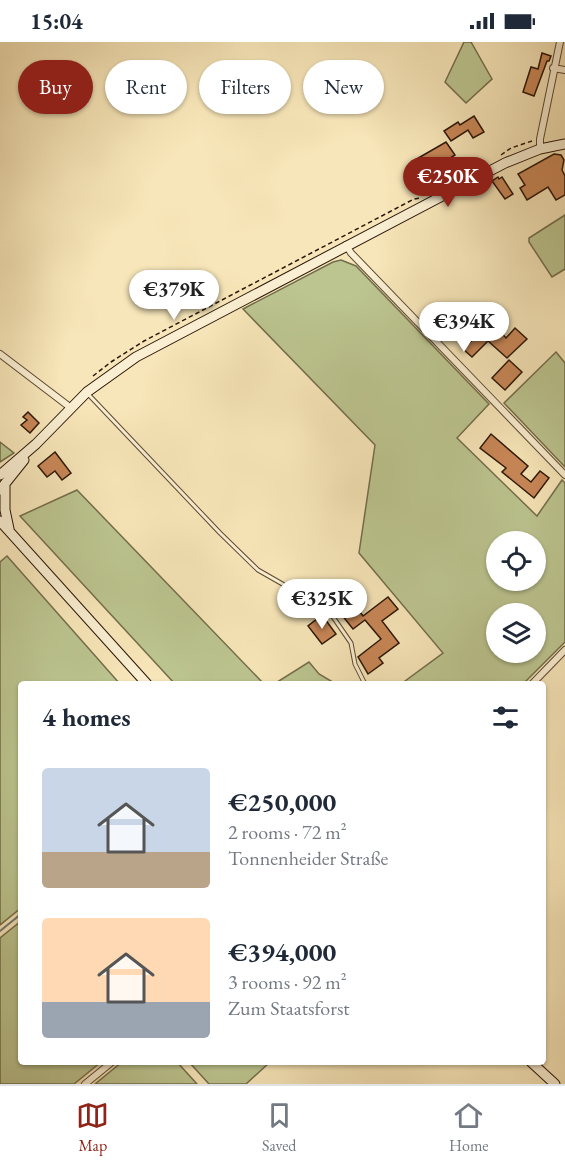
<!DOCTYPE html>
<meta charset="utf-8">
<style>
body{margin:0;font-family:"EB Garamond",serif;background:#f6f6f7;color:#1f2937;height:100vh;display:flex;flex-direction:column;font-size:22px;white-space:nowrap}
*{box-sizing:border-box;margin:0}
p{font-size:20px;color:#747a83}
.icon{flex:none;width:33px;height:33px;fill:none;stroke:currentColor;stroke-width:2;stroke-linecap:round;stroke-linejoin:round}
.map{position:relative;flex:1;overflow:hidden}
.panel{position:absolute;left:18px;top:639px;width:528px;height:384px;display:flex;flex-direction:column;background:#fff;border-radius:6px;box-shadow:0 2px 4px #0004}
.panel>*{flex:none}
.hud{position:absolute;left:18px;top:18px;width:530px;height:54px;display:flex;gap:12px}
.controls{position:absolute;left:486px;top:489px;display:grid;gap:12px}
.controls a{display:grid;place-items:center;width:60px;height:60px;border-radius:50%;background:#fff;box-shadow:0 2px 4px #0004;font-size:30px}
.price{position:absolute;translate:-50% -51px;padding:0 14px;border-radius:21px;background:#fff;color:#222;font-size:20px;line-height:39px;filter:drop-shadow(0 2px 3px #0008)}
.price::after{content:'';position:absolute;left:50%;top:36px;width:18px;height:14px;margin-left:-9px;background:inherit;clip-path:polygon(0 0,100% 0,50% 100%)}
.price.current{background:#8f2418;color:#fff}
ul{padding:0;list-style:none}
li{display:flex;align-items:center;gap:18px;height:150px;padding:0 24px}
li span{display:grid;place-items:center;flex:none;width:168px;height:120px;border-radius:6px;color:#555}
li>.icon{margin-inline-start:auto}
span .icon{width:72px;height:72px;fill:#fffc;stroke-width:1}
li b{font-size:26px}
h2{display:flex;justify-content:space-between;align-items:center;height:72px;padding:0 24px;font-size:26px}
.pill{padding:0 21px;border-radius:27px;background:#fff;box-shadow:0 2px 4px #0004;font-size:21px;line-height:54px}
.pill.current{background:#8f2418;color:#fff}
.status{display:flex;justify-content:space-between;align-items:center;height:42px;padding:0 30px;background:#fff;direction:ltr}
.status svg{height:16px;fill:currentColor}
.menu{display:flex;justify-content:space-around;align-items:center;height:84px;border-top:2px solid #e0e1e3;background:#fff;font-size:16px;color:#747a83}
.menu a{display:grid;justify-items:center;gap:3px}
.menu .current{color:#8f2418}
.map>svg:first-child{display:block}
.green{fill:#bcc590;stroke:#736d4b;stroke-width:1.5;fill-rule:evenodd}
.lines{fill:none;stroke-linecap:round;stroke-linejoin:round}
.stream{stroke:#737973;stroke-width:2}
.building{fill:#c98757;stroke:#2a1506;stroke-width:1.5}
.lane-casing{stroke:#5d4933;stroke-width:5}
.street-casing{stroke:#5d4933;stroke-width:8}
.secondary-casing{stroke:#2a1506;stroke-width:11}
.path{stroke:#2a1506;stroke-width:1.5;stroke-dasharray:4.5 3;stroke-linecap:butt}
.lane{stroke:#faefd2;stroke-width:3}
.street{stroke:#faefd2;stroke-width:6}
.secondary{stroke:#faefd2;stroke-width:9}
</style>
<div class="status"><b>15:04</b><svg viewBox="0 0 49 12"><path d="M0 12V9h3v3zM5 12V6h3v6zM10 12V3h3v9zM15 12V0h3v12zM26 1h20v11H26zM47 4h2v5h-2z"/></svg></div>
<div class="map">
<svg width="565" height="1042" viewBox="0 0 565 1042">
<rect width="100%" height="100%" fill="#f7e6b9"/>
<filter id="stains"><feTurbulence type="fractalNoise" baseFrequency=".00333" numOctaves="4"/><feColorMatrix values="0 0 0 0 .2 0 0 0 0 .09 0 0 0 0 .02 0 0 0 .5 -.17"/></filter>
<radialGradient id="worn" r=".72"><stop offset=".6" stop-color="#630" stop-opacity="0"/><stop offset="1" stop-color="#630" stop-opacity=".3"/></radialGradient>
<path class="green" d="M464,0H471L492,37L466,61L445,40Z
M565,173V227L552,235L529,200V196Z
M341,218L356,224L489,362L457,396L537,474L562,438L565,441V600L523,642H401L443,611L359,511L375,403L243,267L333,220ZM496,500H536V538H496ZM496,572H536V610H496Z
M556,310L565,321V425L504,361Z
M0,400L14,411L0,420Z
M77,448L262,640L260,642H175L20,474Z
M7,514L120,642H21V866L0,883V520Z
M309,620L319,632L336,642H274Z
M21,879V1020H101L74,1042H0V896Z
M122,1020H177L197,1042H95Z
M189,1020H270L246,1042H209Z"/>
<g class="lines">
<path class="stream" d="M0,889L21,872"/>
</g>
<path class="building" d="M542,11L551,14L549,19H547L534,54L523,50L531,25L538,27Z
M474,74L484,90L473,96L468,88L451,99L444,89L458,80L460,83Z
M446,100L455,113L422,134L413,119Z
M554,112L561,113L564,118L562,128L565,134V153L556,158L548,145L527,158L520,146L525,143L518,132Z
M498,135L499,137L502,135L513,152L505,157L492,139Z
M497,286L506,296L515,286L527,297L507,316L488,299L472,315L463,307L475,295L478,298L483,294L486,297Z
M509,318L522,330L505,348L492,336Z
M28,370L39,381L30,391L21,383L27,378L23,375Z
M491,392L528,424L521,432L531,440L540,429L549,436L534,456L502,430L506,426L480,406Z
M55,410L71,431L62,438L55,429L47,435L38,424Z
M388,555L398,567L382,579L399,601L379,616L383,621L368,632L358,615L381,597L365,578L353,587L341,572L354,562L363,574Z
M322,573L336,592L322,602L308,584Z"/>
<g class="lines">
<defs>
<path id="lane" d="M88,352L220,491L258,528L321,564L331,572L351,601L355,622L365,642"/>
<path id="street" d="M553,26L565,28
M540,107V97L560,0
M346,203L351,211L565,433
M0,312L71,366
M532,642L565,608
M85,1042L112,1020"/>
<path id="secondary" d="M0,433L36,402L87,350L136,315L505,121L540,107L565,102
M5,443V468L9,487
M0,448L24,418
M0,479L147,642
M531,1020L555,1042"/>
</defs>
<use href="#lane" class="lane-casing"/>
<use href="#street" class="street-casing"/>
<use href="#secondary" class="secondary-casing"/>
<path class="path" d="M501,113L511,106L532,99
M93,334L111,320L144,299L414,157L420,156"/>
<use href="#lane" class="lane"/>
<use href="#street" class="street"/>
<use href="#secondary" class="secondary"/>
</g>
<rect width="100%" height="100%" filter="url(#stains)"/>
<rect width="100%" height="100%" fill="url(#worn)"/>
</svg>
<div class="controls">
<a><svg class="icon" aria-label="locate" viewBox="0 0 24 24"><circle cx="12" cy="12" r="6"/><path d="M12 2v4M12 18v4M2 12h4M18 12h4"/></svg></a>
<a><svg class="icon" aria-label="layers" viewBox="0 0 24 24"><path d="M12 4l9 5-9 5-9-5zM3 14l9 5 9-5"/></svg></a>
</div>
<b class="price current" style="left:448px;top:166px">€250K</b>
<b class="price" style="left:174px;top:279px">€379K</b>
<b class="price" style="left:464px;top:311px">€394K</b>
<b class="price" style="left:322px;top:588px">€325K</b>
<div class="hud">
<a class="pill current">Buy</a>
<a class="pill">Rent</a>
<a class="pill">Filters</a>
<a class="pill">New</a>
</div>
<section class="panel">
<h2>4 homes<svg class="icon" aria-label="filters" viewBox="0 0 24 24"><path d="M4 7h16M4 17h16"/><circle cx="9" cy="7" r="2"/><circle cx="15" cy="17" r="2"/></svg></h2>
<ul>
<li><span style="background:linear-gradient(#c9d6e8 70%,#b9a48a 0)"><svg class="icon" aria-label="home" viewBox="0 0 24 24"><path d="M3 11l9-7 9 7M6 9v11h12V9"/></svg></span><div><b>€250,000</b><p>2 rooms · 72 m²</p><p>Tonnenheider Straße</p></div></li>
<li><span style="background:linear-gradient(#ffd9b3 70%,#9aa5b1 0)"><svg class="icon" aria-label="home" viewBox="0 0 24 24"><path d="M3 11l9-7 9 7M6 9v11h12V9"/></svg></span><div><b>€394,000</b><p>3 rooms · 92 m²</p><p>Zum Staatsforst</p></div></li>
</ul>
</section>
</div>
<nav class="menu">
<a class="current"><svg class="icon" aria-label="map" viewBox="0 0 24 24"><path d="M3 6l6-2 6 2 6-2v14l-6 2-6-2-6 2zM9 4v14M15 6v14"/></svg>Map</a>
<a><svg class="icon" aria-label="saved" viewBox="0 0 24 24"><path d="M7 4h10v16l-5-4-5 4z"/></svg>Saved</a>
<a><svg class="icon" aria-label="home" viewBox="0 0 24 24"><path d="M3 11l9-7 9 7M6 9v11h12V9"/></svg>Home</a>
</nav>
